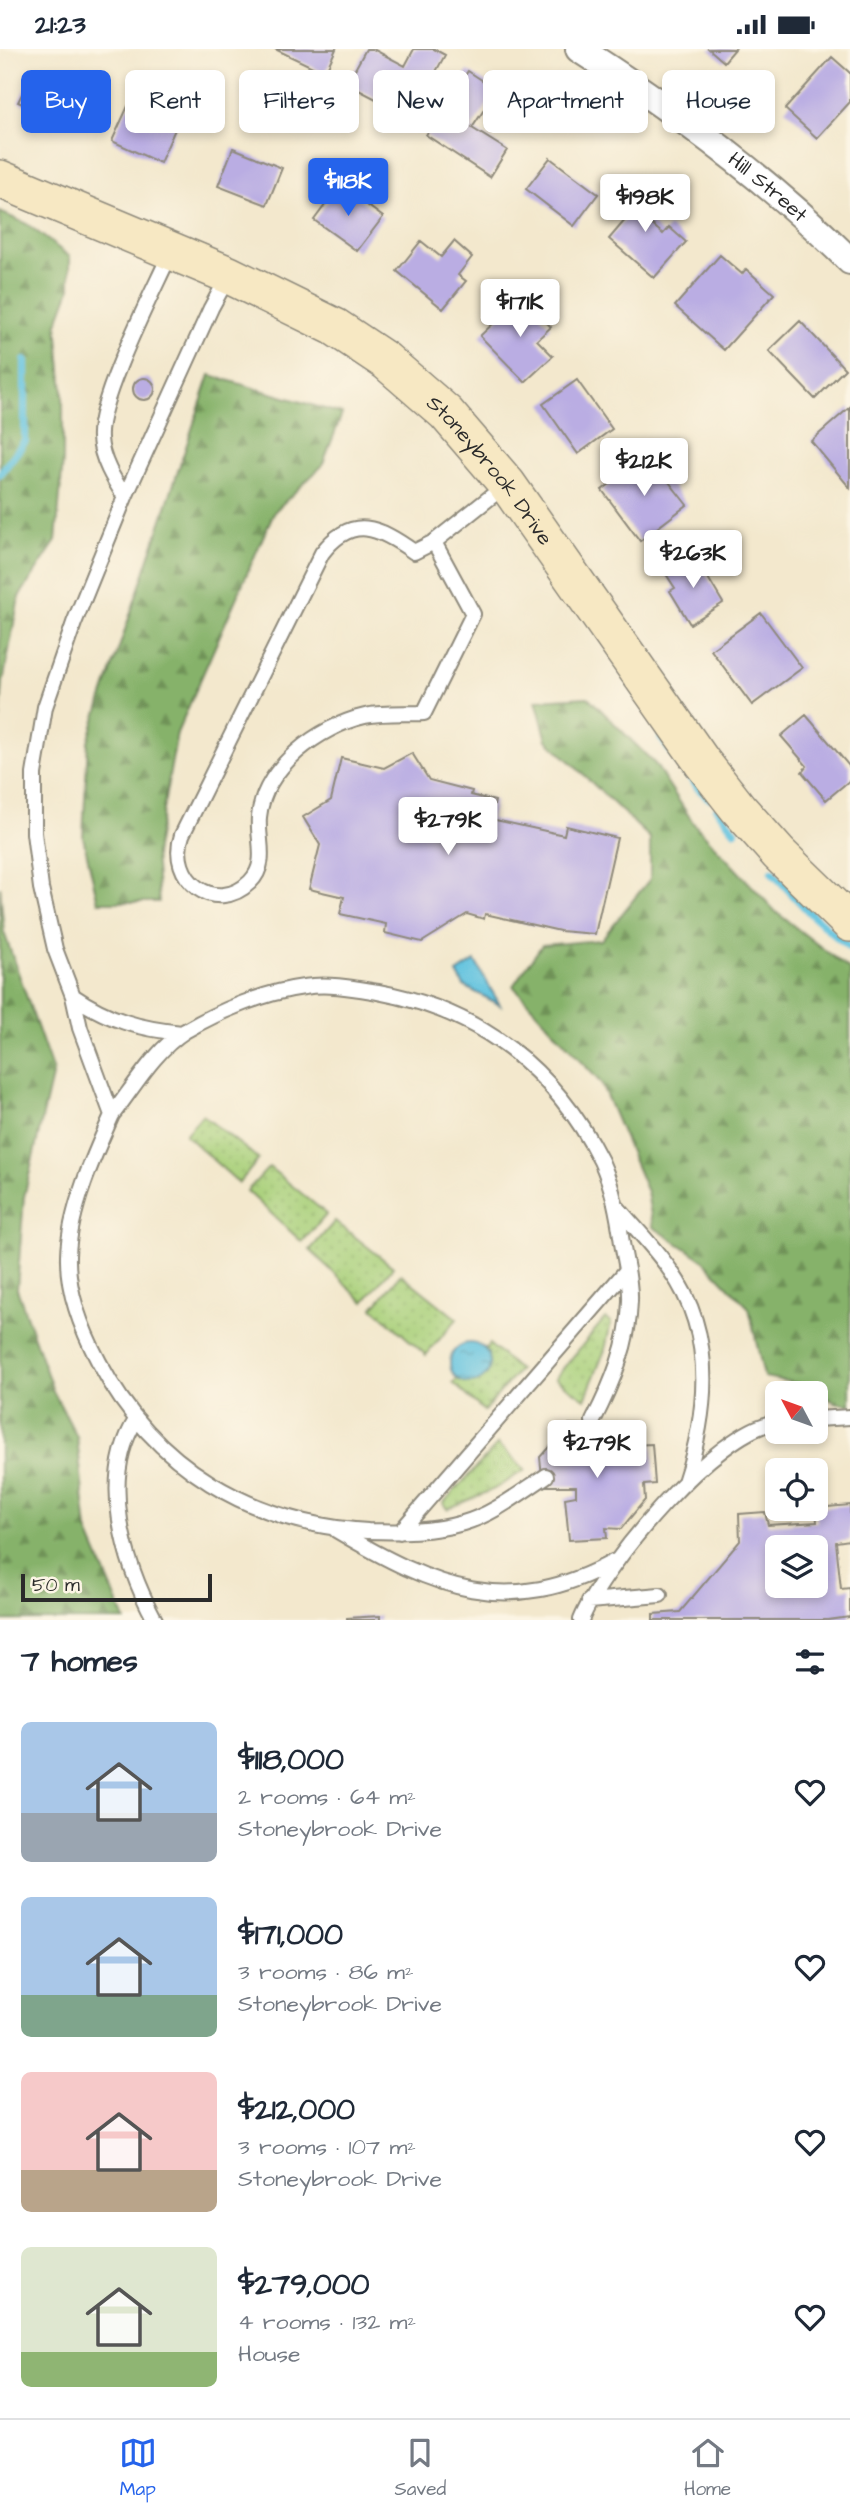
<!DOCTYPE html>
<meta charset="utf-8">
<style>
body{margin:0;font-family:"Architects Daughter",sans-serif;background:#f2f2f3;color:#1f2937;height:100vh;display:flex;flex-direction:column;font-size:26px;white-space:nowrap}
*{box-sizing:border-box;margin:0}
p{font-size:23px;color:#747a83}
.icon{flex:none;width:38px;height:38px;fill:none;stroke:currentColor;stroke-width:2;stroke-linecap:round;stroke-linejoin:round}
.map{position:relative;height:1571px;overflow:hidden}
.drawer{display:flex;flex-direction:column;background:#fff;flex:1}
.drawer>*{flex:none}
.hud{position:absolute;left:21px;top:21px;width:808px;height:63px;display:flex;gap:14px}
.needle{width:46px;rotate:311deg}
.fabs{position:absolute;left:765px;top:1332px;display:grid;gap:14px}
.fabs a{display:grid;place-items:center;width:63px;height:63px;border-radius:10px;background:#fff;box-shadow:0 4px 10px #0003;font-size:35px}
.scale{position:absolute;left:21px;bottom:18px;width:191px;box-sizing:border-box;padding-left:7px;border:4px solid #2b2b2b;border-top:0;font-size:19px;line-height:24px;white-space:nowrap;color:#2b2b2b;-webkit-text-stroke:5px #fcf5e5;paint-order:stroke}
.price{position:absolute;translate:-50% -60px;padding:0 16px;border-radius:7px;background:#fff;color:#222;font-size:23px;line-height:46px;filter:drop-shadow(0 2px 4px #0008)}
.price::after{content:'';position:absolute;left:50%;top:42px;width:21px;height:16px;margin-left:-10px;background:inherit;clip-path:polygon(0 0,100% 0,50% 100%)}
.price.selected{background:#2563eb;color:#fff}
ul{padding:0;list-style:none}
li{display:flex;align-items:center;gap:21px;height:175px;padding:0 21px}
li span{display:grid;place-items:center;flex:none;width:196px;height:140px;border-radius:10px;color:#555}
li>.icon{margin-inline-start:auto}
span .icon{width:84px;height:84px;fill:#fffc;stroke-width:1}
li b{font-size:30px}
h2{display:flex;justify-content:space-between;align-items:center;height:84px;padding:0 21px;font-size:30px}
.chip{padding:0 24px;border-radius:10px;background:#fff;box-shadow:0 4px 10px #0003;font-size:24px;line-height:63px}
.chip.selected{background:#2563eb;color:#fff}
.status{display:flex;justify-content:space-between;align-items:center;height:49px;padding:0 35px;background:#fff;direction:ltr}
.status svg{height:19px;fill:currentColor}
.tabs{display:flex;justify-content:space-around;align-items:center;height:98px;border-top:2px solid #e0e1e3;background:#fff;font-size:19px;color:#747a83}
.tabs a{display:grid;justify-items:center;gap:4px}
.tabs .selected{color:#2563eb}
.map>svg:first-child{display:block}
.grass{fill:url(#grass-dots);stroke:#6a7e52;stroke-width:2}
.forest{fill:url(#forest-firs);stroke:#586e4a;stroke-width:2}
.water{fill:url(#water-ripples);stroke:#467685;stroke-width:2}
.lines{fill:none;stroke-linecap:round;stroke-linejoin:round}
.stream{stroke:#60c2df;stroke-width:8}
.building{fill:#baade3;fill-rule:evenodd}
.lane-casing{stroke:#8f8a7c;stroke-width:18}
.street-casing{stroke:#8f8a7c;stroke-width:30}
.secondary-casing{stroke:#8f8a7c;stroke-width:40}
.lane{stroke:#fff;stroke-width:14}
.street{stroke:#fff;stroke-width:26}
.secondary{stroke:#f7e8c3;stroke-width:37}
.labels{text-anchor:middle;dominant-baseline:central;stroke-width:6;stroke-linejoin:round;paint-order:stroke}
.street-label{font-size:21px;fill:#2b2b2b;stroke:#fcf5e5}
</style>
<div class="status"><b>21:23</b><svg viewBox="0 0 49 12"><path d="M0 12V9h3v3zM5 12V6h3v6zM10 12V3h3v9zM15 12V0h3v12zM26 1h20v11H26zM47 4h2v5h-2z"/></svg></div>
<div class="map">
<svg width="850" height="1571" viewBox="0 0 850 1571">
<defs>
<pattern id="grass-dots" width="8" height="8" patternUnits="userSpaceOnUse" patternTransform="scale(1.75)"><rect width="8" height="8" fill="#a9d07a"/><path d="M2 2h.1M6 6h.1" fill="none" stroke="#92b36a" stroke-width="1.8" stroke-linecap="round"/></pattern>
<pattern id="forest-firs" width="22" height="20" patternUnits="userSpaceOnUse" patternTransform="scale(1.75)"><rect width="22" height="20" fill="#86b26a"/><path d="M5 1l3.5 6h-7zM16 11l3.5 6h-7z" fill="#6e9157"/></pattern>
<pattern id="water-ripples" width="26" height="14" patternUnits="userSpaceOnUse" patternTransform="scale(1.75)"><rect width="26" height="14" fill="#60c2df"/><path d="M2 4q2-2 4 0t4 0M15 11q2-2 4 0t4 0" fill="none" stroke="#4f9eb5"/></pattern>
</defs>
<rect width="100%" height="100%" fill="#fcf5e5"/>
<filter id="ink" filterUnits="userSpaceOnUse"><feTurbulence type="fractalNoise" baseFrequency=".0143" numOctaves="2"/><feDisplacementMap in="SourceGraphic" scale="14" xChannelSelector="R" yChannelSelector="G"/><feConvolveMatrix kernelMatrix="1 2 1 2 8 2 1 2 1" color-interpolation-filters="sRGB"/></filter>
<filter id="wash" filterUnits="userSpaceOnUse"><feTurbulence type="fractalNoise" baseFrequency=".00686" numOctaves="4" result="noise"/><feDisplacementMap in="SourceGraphic" scale="28" xChannelSelector="R" yChannelSelector="G"/><feGaussianBlur stdDeviation="1.57" result="paint"/><feColorMatrix in="noise" values="0 0 0 0 0 0 0 0 0 0 0 0 0 0 0 0 0 1.4 0 .05"/><feComposite in="paint" operator="in"/></filter>
<g filter="url(#wash)">
<rect width="100%" height="100%" fill="#f3e8cd"/>
<path class="grass" d="M202,1066L259,1110L239,1134L185,1086Z
M269,1118L327,1165L302,1193L247,1142Z
M335,1172L393,1218L364,1253L310,1201Z
M401,1225L457,1270L426,1306L373,1259Z
M605,1269L611,1273L605,1301L585,1350L555,1329Z
M489,1295L519,1321L484,1362L453,1334L457,1330L465,1333L488,1304L485,1300Z
M498,1395L525,1421L494,1440L447,1460L443,1454Z"/>
<path class="forest" d="M0,163L27,175L70,208V240L57,275L63,343V411L56,492L19,548L3,633L0,671Z
M210,326L342,365L322,417L274,463L177,684L155,805L159,853H98L83,788L88,692Z
M588,648L655,715L694,775L776,863L850,921V1356L835,1353L801,1335L764,1328L749,1259L702,1210L653,1178L647,1143L601,1034L513,937L542,896L601,891L650,830V789L547,691L536,651Z
M0,837L4,883L53,1023L24,1148L17,1240L53,1342L77,1388L87,1481L125,1571H0Z"/>
<path class="water" d="M475,912L500,956L464,937L457,924Z
M450 1314a20 20 0 1 1 40 0a20 20 0 1 1-40 0Z"/>
<g class="lines">
<path class="stream" d="M0,425L25,392V312
M661,689L699,740L709,749
M717,760L735,782
M772,823L812,866L850,899"/>
</g>
<g id="blocks">
<path class="building" d="M275,0H336L325,24Z
M366,0H373L405,17L414,0H434L445,6L425,43L414,37L401,63L347,35Z
M709,0H735L724,13Z
M832,8L850,24V53L817,89L785,60Z
M34,21L79,41L64,74L18,53Z
M468,22L497,41L472,79L507,101L490,128L426,86Z
M128,57L176,78L160,114L112,92Z
M233,99L282,119L267,156L218,137Z
M550,109L598,145L574,177L526,140Z
M640,132L660,149L643,168L663,185L669,178L686,193L654,229L609,190L632,163L621,153Z
M340,136L383,168L357,202L314,171Z
M421,192L441,208L454,192L472,208L458,226L466,232L443,260L397,222Z
M720,206L742,225L746,220L774,245L724,301L675,257Z
M522,247L551,278L537,291L553,307L525,333L480,287Z
M800,272L845,320L815,350L769,302Z
M133 340a11 11 0 1 1 22 0a11 11 0 1 1-22 0Z
M577,331L612,380L578,405L543,355Z
M850,358V439L811,392Z
M648,406L687,456L640,492L602,441Z
M695,507L723,554L690,575L670,542L675,539L666,525Z
M761,564L802,619L752,656L711,601Z
M806,666L850,718V731L826,751L802,723L807,717L781,687Z
M412,704L429,731L472,742L471,746L495,752L491,770L564,786L566,777L617,789L595,885L560,882L485,865L484,870L467,865L422,893L385,884L386,875L340,865L344,848L309,840L320,796L303,768L331,751L341,709L384,719Z
M569,1375L598,1376L601,1409H612L613,1397L652,1395L655,1435L644,1436L645,1451L621,1480L606,1479L607,1489L569,1491L565,1449L576,1447V1437H543L540,1408Z
M850,1456V1491L836,1493L841,1540L850,1539V1568L828,1571H653V1565L680,1563L740,1492L739,1465L765,1463L768,1476L817,1473L816,1459ZM777,1498H816V1536H777Z
M380,1567V1571H347V1569Z"/>
</g>
</g>
<g filter="url(#ink)">
<use href="#blocks" fill-opacity="0" stroke="#8f8a7c" stroke-width="2"/>
<g class="lines">
<defs>
<path id="lane" d="M229,226L211,259L125,448L74,574L45,658L34,725V784L41,839L55,900L73,947L80,979L112,1066C94,1106 69,1162 68,1207C67,1244 82,1281 99,1313C154,1418 251,1475 368,1482C400,1483 432,1483 463,1474C492,1466 520,1444 546,1427
M125,448C114,431 101,410 100,389C97,351 153,243 171,203
M434,493L473,565L424,664C405,665 384,663 365,667C320,677 264,718 259,768C257,791 269,814 250,833C215,867 167,830 182,786L322,504C352,465 379,478 414,503L434,493L507,435
M73,947C108,971 140,980 182,984
M112,1066C133,1039 155,1001 185,982C219,962 265,943 304,938C328,934 354,939 378,943C479,961 555,1020 601,1112C613,1138 618,1166 622,1194C625,1212 631,1233 630,1252C629,1294 612,1335 593,1372
M618,1159C635,1179 655,1199 670,1221C716,1285 708,1363 685,1433
M816,1370L850,1368
M136,1371C99,1429 124,1514 155,1571
M336,1481C434,1539 508,1571 615,1512
M400,1483L627,1221
M589,1552L660,1546
M581,1571C604,1515 716,1381 777,1373"/>
<g id="street">
<path id="s1" d="M579,0C676,62 768,130 850,212"/>
</g>
<g id="secondary">
<path id="s2" d="M0,130L229,226L335,278L386,312L446,364L507,435L702,713L738,759L779,805L850,874"/>
</g>
</defs>
<use href="#lane" class="lane-casing"/>
<use href="#street" class="street-casing"/>
<use href="#secondary" class="secondary-casing"/>
<use href="#lane" class="lane"/>
<use href="#street" class="street"/>
<use href="#secondary" class="secondary"/>
</g>
</g>
<g class="labels">
<g class="street-label">
<text stroke="none"><textPath href="#s1" startOffset="234">Hill Street</textPath></text>
<text stroke="none"><textPath href="#s2" startOffset="579">Stoneybrook Drive</textPath></text>
</g>
</g>
</svg>
<div class="fabs">
<a><svg class="needle" viewBox="-14 -14 28 28"><path d="M0-13l5 13h-10z" fill="#e53935"/><path d="M0 13l5-13h-10z" fill="#747a83"/></svg></a>
<a><svg class="icon" aria-label="locate" viewBox="0 0 24 24"><circle cx="12" cy="12" r="6"/><path d="M12 2v4M12 18v4M2 12h4M18 12h4"/></svg></a>
<a><svg class="icon" aria-label="layers" viewBox="0 0 24 24"><path d="M12 4l9 5-9 5-9-5zM3 14l9 5 9-5"/></svg></a>
</div>
<div class="scale">50 m</div>
<b class="price selected" style="left:348px;top:169px">$118K</b>
<b class="price" style="left:645px;top:185px">$198K</b>
<b class="price" style="left:520px;top:290px">$171K</b>
<b class="price" style="left:644px;top:449px">$212K</b>
<b class="price" style="left:693px;top:541px">$263K</b>
<b class="price" style="left:448px;top:808px">$279K</b>
<b class="price" style="left:597px;top:1431px">$279K</b>
<div class="hud">
<a class="chip selected">Buy</a>
<a class="chip">Rent</a>
<a class="chip">Filters</a>
<a class="chip">New</a>
<a class="chip">Apartment</a>
<a class="chip">House</a>
</div>
</div>
<section class="drawer">
<h2>7 homes<svg class="icon" aria-label="filters" viewBox="0 0 24 24"><path d="M4 7h16M4 17h16"/><circle cx="9" cy="7" r="2"/><circle cx="15" cy="17" r="2"/></svg></h2>
<ul>
<li><span style="background:linear-gradient(#a9c7e8 65%,#9aa5b1 0)"><svg class="icon" aria-label="home" viewBox="0 0 24 24"><path d="M3 11l9-7 9 7M6 9v11h12V9"/></svg></span><div><b>$118,000</b><p>2 rooms · 64 m²</p><p>Stoneybrook Drive</p></div><svg class="icon" aria-label="heart" viewBox="0 0 24 24"><path d="M12 20l-8-8c-3-5 5-10 8-4 3-6 11-1 8 4z"/></svg></li>
<li><span style="background:linear-gradient(#a9c7e8 70%,#7fa58c 0)"><svg class="icon" aria-label="home" viewBox="0 0 24 24"><path d="M3 11l9-7 9 7M6 9v11h12V9"/></svg></span><div><b>$171,000</b><p>3 rooms · 86 m²</p><p>Stoneybrook Drive</p></div><svg class="icon" aria-label="heart" viewBox="0 0 24 24"><path d="M12 20l-8-8c-3-5 5-10 8-4 3-6 11-1 8 4z"/></svg></li>
<li><span style="background:linear-gradient(#f6c9c9 70%,#b9a48a 0)"><svg class="icon" aria-label="home" viewBox="0 0 24 24"><path d="M3 11l9-7 9 7M6 9v11h12V9"/></svg></span><div><b>$212,000</b><p>3 rooms · 107 m²</p><p>Stoneybrook Drive</p></div><svg class="icon" aria-label="heart" viewBox="0 0 24 24"><path d="M12 20l-8-8c-3-5 5-10 8-4 3-6 11-1 8 4z"/></svg></li>
<li><span style="background:linear-gradient(#dfe7d0 75%,#8fb573 0)"><svg class="icon" aria-label="home" viewBox="0 0 24 24"><path d="M3 11l9-7 9 7M6 9v11h12V9"/></svg></span><div><b>$279,000</b><p>4 rooms · 132 m²</p><p>House</p></div><svg class="icon" aria-label="heart" viewBox="0 0 24 24"><path d="M12 20l-8-8c-3-5 5-10 8-4 3-6 11-1 8 4z"/></svg></li>
</ul>
</section>
<nav class="tabs">
<a class="selected"><svg class="icon" aria-label="map" viewBox="0 0 24 24"><path d="M3 6l6-2 6 2 6-2v14l-6 2-6-2-6 2zM9 4v14M15 6v14"/></svg>Map</a>
<a><svg class="icon" aria-label="saved" viewBox="0 0 24 24"><path d="M7 4h10v16l-5-4-5 4z"/></svg>Saved</a>
<a><svg class="icon" aria-label="home" viewBox="0 0 24 24"><path d="M3 11l9-7 9 7M6 9v11h12V9"/></svg>Home</a>
</nav>
